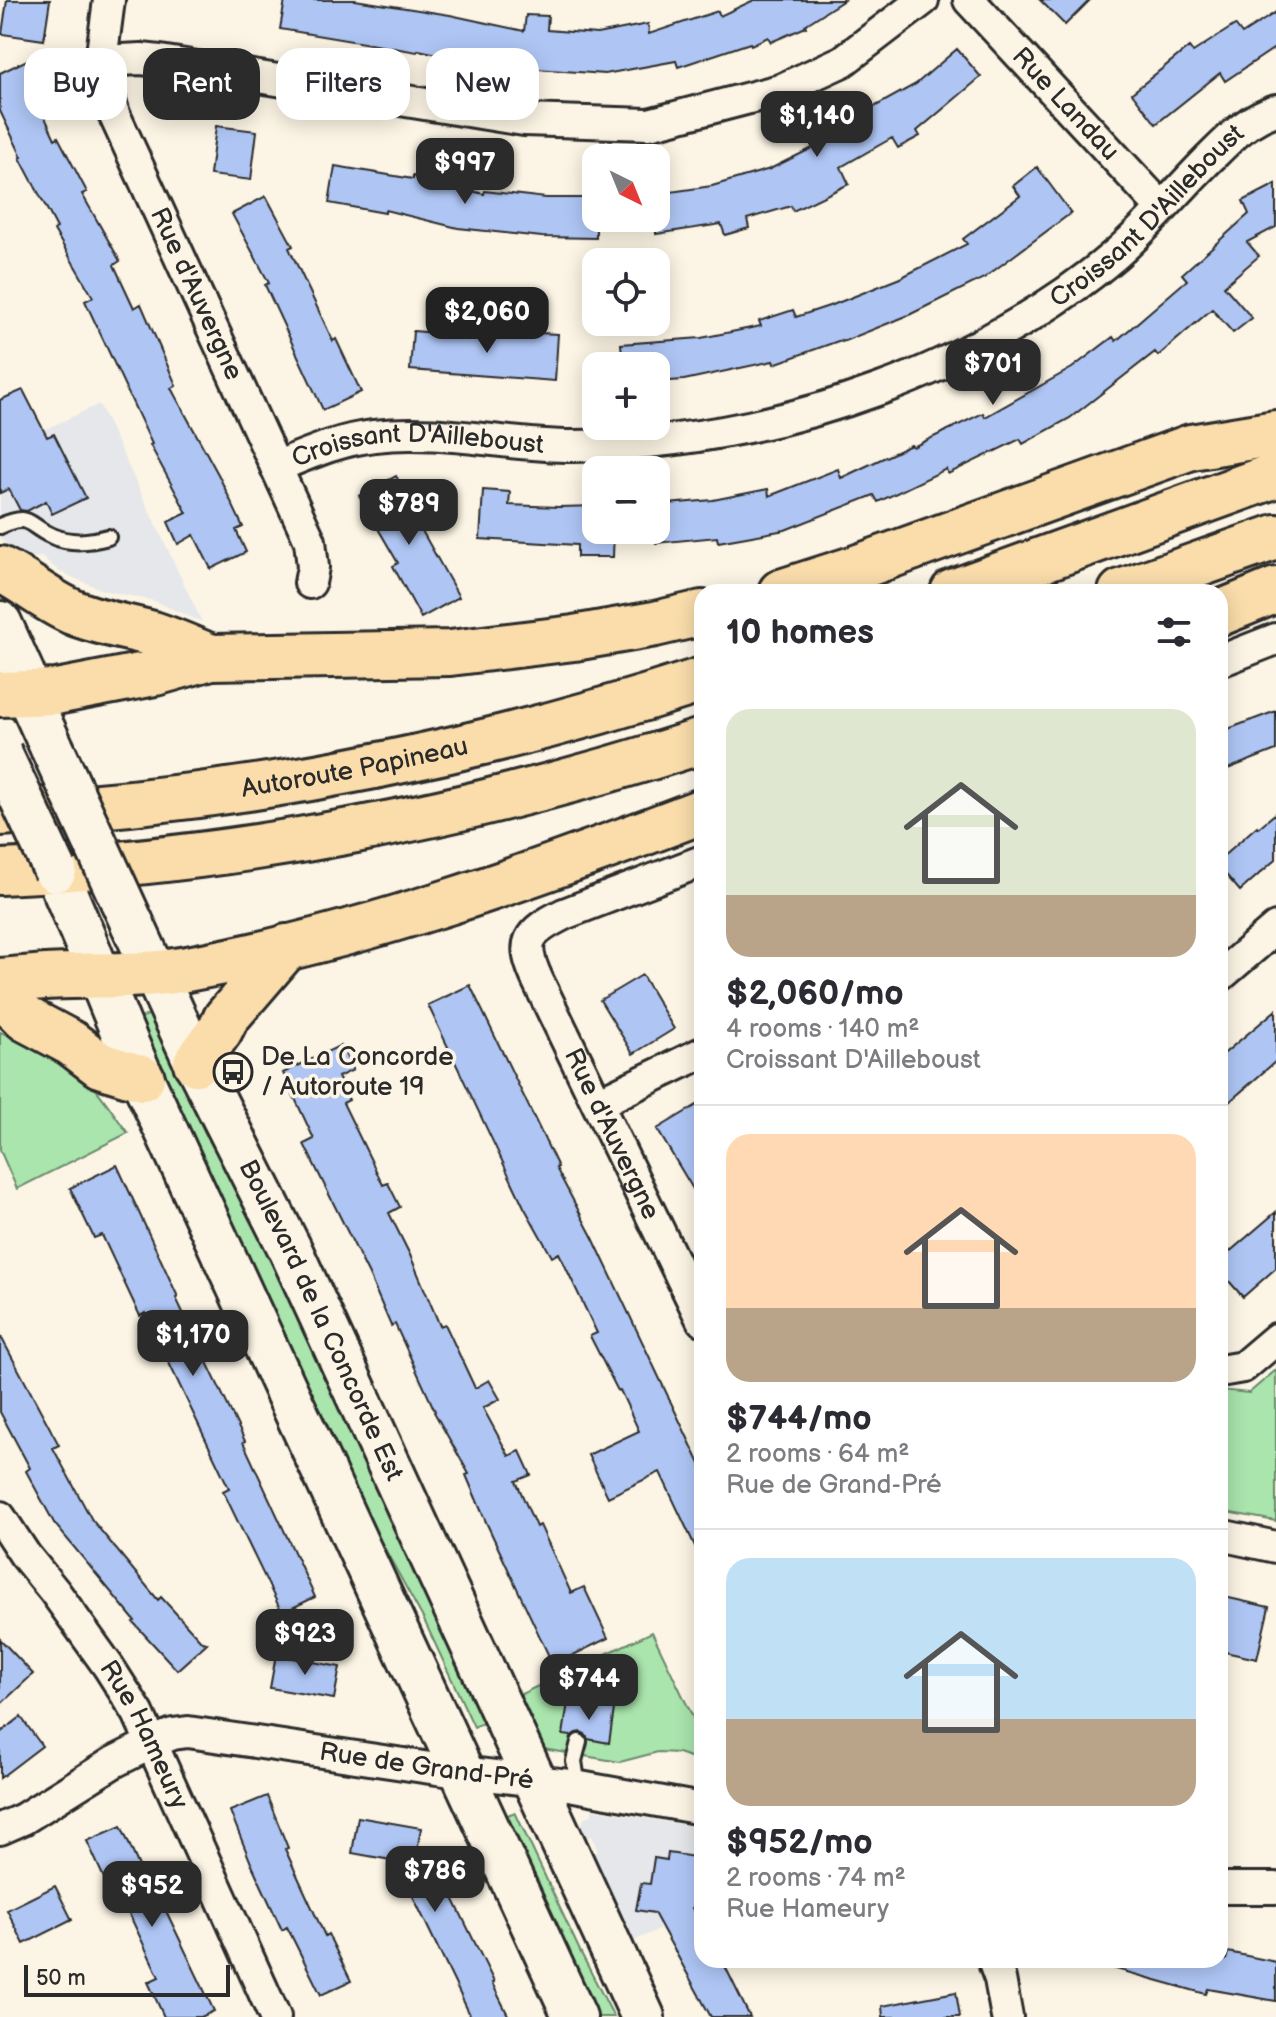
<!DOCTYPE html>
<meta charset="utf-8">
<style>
body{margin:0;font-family:"Balsamiq Sans",sans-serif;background:#f7f7f7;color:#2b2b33;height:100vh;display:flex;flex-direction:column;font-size:30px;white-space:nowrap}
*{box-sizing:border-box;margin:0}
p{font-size:26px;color:#7c7c81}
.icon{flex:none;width:44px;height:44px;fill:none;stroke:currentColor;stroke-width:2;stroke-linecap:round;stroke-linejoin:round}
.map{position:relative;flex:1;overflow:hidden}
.sheet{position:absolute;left:694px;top:584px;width:534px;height:1384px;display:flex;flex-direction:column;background:#fff;border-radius:24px;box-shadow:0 4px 20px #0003}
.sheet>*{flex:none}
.guide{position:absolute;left:24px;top:48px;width:550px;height:72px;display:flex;gap:16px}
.needle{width:52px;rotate:137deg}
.tools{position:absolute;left:582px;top:144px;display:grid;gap:16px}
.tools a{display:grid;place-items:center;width:88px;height:88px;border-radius:16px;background:#fff;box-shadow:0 4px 20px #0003;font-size:40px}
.scale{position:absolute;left:24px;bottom:20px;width:206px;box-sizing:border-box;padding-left:8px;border:4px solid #2b2b2b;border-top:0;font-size:22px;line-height:28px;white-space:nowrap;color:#2b2b2b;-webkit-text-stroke:6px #fcf5e5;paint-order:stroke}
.price{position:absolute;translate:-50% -68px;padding:0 18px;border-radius:16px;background:#2b2b2b;color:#fff;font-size:26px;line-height:52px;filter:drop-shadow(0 2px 4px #0008)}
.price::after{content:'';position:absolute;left:50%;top:48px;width:24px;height:18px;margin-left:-12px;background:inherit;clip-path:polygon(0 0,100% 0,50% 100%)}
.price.on{background:#222;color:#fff}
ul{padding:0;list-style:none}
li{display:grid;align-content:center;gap:16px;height:424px;padding:0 32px}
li+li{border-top:2px solid #e1e1e2}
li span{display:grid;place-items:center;height:248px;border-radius:24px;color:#555}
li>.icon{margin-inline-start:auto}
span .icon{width:144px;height:144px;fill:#fffc;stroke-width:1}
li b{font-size:34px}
h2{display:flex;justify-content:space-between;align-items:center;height:96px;padding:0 32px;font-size:34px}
.tag{padding:0 28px;border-radius:24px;background:#fff;box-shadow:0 4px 20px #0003;font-size:28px;line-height:72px}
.tag.on{background:#2b2b2b;color:#fff}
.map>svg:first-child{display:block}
.built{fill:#e5e7ea}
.green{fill:#a9e5ac;stroke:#6a886c;stroke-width:2}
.building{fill:#afc6f5;stroke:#2b2b2b;stroke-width:2}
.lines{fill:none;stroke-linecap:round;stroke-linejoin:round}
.lane-casing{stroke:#2b2b2b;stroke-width:20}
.street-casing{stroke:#2b2b2b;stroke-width:36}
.secondary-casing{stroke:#2b2b2b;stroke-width:48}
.highway-casing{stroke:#2b2b2b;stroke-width:50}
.lane{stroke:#fcf5e5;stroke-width:14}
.street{stroke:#fcf5e5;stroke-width:30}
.secondary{stroke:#fcf5e5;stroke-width:42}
.highway{stroke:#faddab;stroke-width:44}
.secondary-bridge-casing{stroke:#2b2b2b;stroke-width:48;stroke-linecap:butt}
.secondary-bridge{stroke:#fcf5e5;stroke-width:42}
.labels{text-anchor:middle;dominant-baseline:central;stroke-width:7;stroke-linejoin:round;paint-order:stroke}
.street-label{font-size:26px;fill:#2b2b2b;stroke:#fcf5e5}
.poi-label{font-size:26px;fill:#2b2b2b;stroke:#fcf5e5;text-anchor:start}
</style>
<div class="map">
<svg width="1276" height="2017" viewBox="0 0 1276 2017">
<rect width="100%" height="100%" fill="#fcf5e5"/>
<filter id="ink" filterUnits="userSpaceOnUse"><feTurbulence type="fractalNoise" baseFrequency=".0125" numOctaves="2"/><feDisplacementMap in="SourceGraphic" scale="16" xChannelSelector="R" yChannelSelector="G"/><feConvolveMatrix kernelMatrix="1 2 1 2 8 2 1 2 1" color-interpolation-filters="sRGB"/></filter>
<g filter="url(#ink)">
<path class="built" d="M99,404L202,622L154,601L103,590L60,572L42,557L20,559L0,538V451Z
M592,1809L702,1828V1909L630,1943L590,1855L598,1852L592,1836L583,1839L581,1835V1825L585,1817L592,1815Z"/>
<path class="green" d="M150,1014L205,1133L273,1256L487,1721L474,1727L424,1620L348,1482L138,1019Z
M0,1032C34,1046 67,1059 93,1086C106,1100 116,1118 128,1133L17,1189L0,1150Z
M1276,1370V1521L1220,1511V1390L1249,1393Z
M652,1632L702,1736V1761L678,1753L658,1752L620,1762L543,1749L517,1696Z
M515,1812L580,1951L614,2017H592L500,1818Z"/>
<path class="building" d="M7,0H50L44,40L2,34Z
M285,0H355L450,15L524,31L526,15L548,16L547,30L597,34L648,24L649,34L718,11L720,16L754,0H844L805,25L806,27L771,42L768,37L751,45L750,43L678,67L676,61L605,74L496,66L418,50L417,52L280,29Z
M1040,0H1090L1065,25Z
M1276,12V47L1225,81L1220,73L1156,124L1132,93L1189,47L1193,52L1235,25L1242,34Z
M957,49L981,77L917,131L920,136L898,148L892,138L841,167L849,184L793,211L791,206L747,219L749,228L725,235L721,224L656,234V194L712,186L770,169L851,129L847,122L916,84Z
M27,60L42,92L35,96L55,139L58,137L87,192L82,194L120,261L114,265L134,308L141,304L176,385L171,388L219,476L243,527L236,530L246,552L211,569L194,535L178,544L168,522L187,513L150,445L152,444L85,301L93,297L54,230L57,228L20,158L22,157L0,111V73Z
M216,126L257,131L251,180L210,175Z
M335,166L413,179V176L484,194L485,191L546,198H596V238L542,237L458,228L385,210V213L329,203Z
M1037,167L1071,213L984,278L909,315L842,342L841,340L774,364L773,361L684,380L656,382V366H623L621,344L701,338L761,326L759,321L793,310L796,317L835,304L900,278L967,244L963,239L1020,196L1013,186Z
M1276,184V227L1247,242L1259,256L1224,286L1252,318L1233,333L1212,309L1158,356L1155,352L1070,418L1023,444L1020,439L948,474L946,469L878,502L874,495L785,530L718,542L717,537L656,543V505L713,500L768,489L769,496L838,469L841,478L911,445L913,447L983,413L985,417L1072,368L1113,337L1116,341L1187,280L1182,274L1249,214L1243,201Z
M266,196L293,246L289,248L333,341L336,339L361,392L323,410L265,285L269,283L232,214Z
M413,331L499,338V331L558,334L555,381L410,370Z
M23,390L47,437L54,434L86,498L52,514L46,501L27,511L20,510L9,489L0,493V400Z
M396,476L425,527L421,529L459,597L421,618L393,566L398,563L359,496Z
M483,490L510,492L509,505L559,507L596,506V530H614L613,557H577V545L480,539Z
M1276,711V750L1220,772V732Z
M1276,813V859L1240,891L1220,868V859L1257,826L1258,828Z
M642,975L674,1029L633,1054L600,1000Z
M470,985L558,1167L556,1168L593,1238L702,1468V1561L660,1472L608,1497L588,1455L639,1431L620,1390L618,1391L590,1336L597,1333L559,1253L552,1257L524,1207L428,1005Z
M1276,1010V1061L1220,1110V1057Z
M341,1045L353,1070L338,1077L349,1100L343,1103L383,1185L388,1183L400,1207L389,1213L410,1255L440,1326L445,1324L475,1388L489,1380L500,1399L483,1408L509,1456L520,1451L531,1475L516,1481L536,1527L540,1525L571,1593L584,1587L608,1638L553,1665L486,1522L466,1475L469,1474L434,1412L435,1411L395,1324L391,1326L369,1275L304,1144L314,1139L283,1073Z
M702,1102V1204L657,1129Z
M117,1165L178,1297L176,1298L245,1441L243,1442L315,1597L282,1613L223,1491L229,1488L145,1313L140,1316L102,1235L94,1238L70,1188Z
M1276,1212V1268L1243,1297L1220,1271V1260Z
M0,1335L59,1445L53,1448L92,1520L158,1600L161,1597L202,1642L207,1643L177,1670L133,1622L135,1621L54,1523L26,1471L30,1468L0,1412Z
M1220,1596L1269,1607L1257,1659L1220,1651Z
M0,1639L33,1674L0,1705Z
M276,1655L340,1667L334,1699L270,1688Z
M568,1702L614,1709L609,1743L588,1739L585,1734L581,1732L576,1733L571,1736L563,1735Z
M21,1717L42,1746L0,1778V1733Z
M267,1796L288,1848L285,1849L325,1936L328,1934L351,1981L321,1995L287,1927L282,1930L251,1863L230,1811Z
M358,1817L421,1828L411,1886L440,1871L494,1982L492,1983L509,2017H471L396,1861L352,1853Z
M121,1826L151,1893L156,1890L214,2011L201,2017H164L148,1982L159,1977L116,1886L109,1889L87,1841Z
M668,1853L702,1858V1904L692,1908L702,1926V1960H722L750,2017H711L654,1913L636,1910L641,1883L650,1884L654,1858L667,1860Z
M55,1886L72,1920L24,1944L7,1910Z
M1228,1952L1276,1962V2001L1208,1989L1206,1994L1109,1967L1110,1960H1226Z
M956,1992L960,2017H883L882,2006Z"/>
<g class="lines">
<defs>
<path id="lane" d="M0,526C32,512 26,525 52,536C71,544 89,542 108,537
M578,1787L574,1761L579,1742"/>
<g id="street">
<path id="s1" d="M109,0L101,61L103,77L114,114L310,541L313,567L310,583"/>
<path id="s2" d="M969,0L1162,208"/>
<path d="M101,61L141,59L160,61L524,120L649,124L780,90L843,61L923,0"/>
<path id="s3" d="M276,467C308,454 339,440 374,436C441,428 506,446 573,446C677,445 782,425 880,389C959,361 1052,309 1116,254C1151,224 1180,187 1213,155C1232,136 1250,118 1276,110"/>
<path d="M1220,661L1276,639"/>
<path id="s4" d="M702,861L564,914C526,933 520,942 538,981L702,1320"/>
<path d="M1220,976L1276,928"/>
<path d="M598,1103L702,1053"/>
<path d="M1220,1371L1243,1367L1276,1339"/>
<path id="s5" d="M0,1517L25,1555L55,1592L108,1666L138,1713L275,2017"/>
<path d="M1220,1535L1276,1547"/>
<path id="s6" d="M0,1829L23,1819L114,1762L160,1739L173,1734L188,1732L437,1769L569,1785L702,1809"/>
<path d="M1220,1888H1276"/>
<path d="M993,1960L1000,1979L1007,2017"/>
</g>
<g id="secondary">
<path d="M0,623L23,674L27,693L52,748"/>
<path d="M55,870C86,938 111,1009 142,1078L575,2017"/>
<path id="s7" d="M132,923L196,1063L290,1249L643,2017"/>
</g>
<g id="highway">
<path d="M0,569C26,582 48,602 75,613C100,623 127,627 153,634C172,640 192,649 211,657"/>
<path d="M781,592L856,568L1191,447L1276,433"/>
<path d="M953,592L1276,475"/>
<path d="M1121,592L1276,537"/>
<path d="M1220,613L1276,590"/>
<path d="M0,694L56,692L155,673L211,657L450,653L574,638L655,624L702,613"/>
<path id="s8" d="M0,813C239,801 474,754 702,680"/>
<path d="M0,872C236,862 477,814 702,741"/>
<path d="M0,981C24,979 48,976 72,976C111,975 150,976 187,969C365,937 534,875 702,811"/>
<path d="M0,994L26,1019L71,1043L100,1065L142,1078"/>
<path d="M196,1063L220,1030L226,1018L287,947"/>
</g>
</defs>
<use href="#lane" class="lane-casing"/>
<use href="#street" class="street-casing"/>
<use href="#secondary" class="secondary-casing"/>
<use href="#highway" class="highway-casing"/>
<use href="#lane" class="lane"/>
<use href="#street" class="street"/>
<use href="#secondary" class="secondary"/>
<use href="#highway" class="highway"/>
<defs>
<path id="secondary-bridge" d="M52,748L132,923
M0,753L55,870"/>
</defs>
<use href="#secondary-bridge" class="secondary-bridge-casing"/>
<use href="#secondary-bridge" class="secondary-bridge"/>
</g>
</g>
<defs>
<symbol id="bus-ring" viewBox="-11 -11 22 22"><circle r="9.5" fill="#fcf5e5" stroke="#2b2b2b" stroke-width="1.5"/><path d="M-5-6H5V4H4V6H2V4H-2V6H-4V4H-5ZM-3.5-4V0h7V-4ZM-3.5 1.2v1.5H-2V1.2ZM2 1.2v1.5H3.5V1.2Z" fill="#2b2b2b"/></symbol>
</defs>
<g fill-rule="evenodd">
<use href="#bus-ring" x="211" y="1050" width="44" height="44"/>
</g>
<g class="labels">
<g class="street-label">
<text stroke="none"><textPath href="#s2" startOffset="142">Rue Landau</textPath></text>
<text stroke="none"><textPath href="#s3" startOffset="938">Croissant D'Ailleboust</textPath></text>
<text stroke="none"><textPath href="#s1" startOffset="314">Rue d'Auvergne</textPath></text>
<text stroke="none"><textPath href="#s3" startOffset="146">Croissant D'Ailleboust</textPath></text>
<text stroke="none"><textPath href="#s8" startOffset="358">Autoroute Papineau</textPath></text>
<text stroke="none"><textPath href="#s4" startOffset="404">Rue d'Auvergne</textPath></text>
<text stroke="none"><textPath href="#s7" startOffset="440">Boulevard de la Concorde Est</textPath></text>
<text stroke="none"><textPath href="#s5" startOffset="262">Rue Hameury</textPath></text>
<text stroke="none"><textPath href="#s6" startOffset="454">Rue de Grand-Pré</textPath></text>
</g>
<g class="poi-label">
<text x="261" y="1057">De La Concorde<tspan x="261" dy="30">/ Autoroute 19</tspan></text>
</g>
</g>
</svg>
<div class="tools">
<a><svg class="needle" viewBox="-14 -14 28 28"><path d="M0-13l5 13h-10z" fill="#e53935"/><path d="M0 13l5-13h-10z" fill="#7c7c81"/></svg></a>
<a><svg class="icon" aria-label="locate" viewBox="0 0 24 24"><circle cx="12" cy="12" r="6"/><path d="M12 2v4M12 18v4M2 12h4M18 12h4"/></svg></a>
<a>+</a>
<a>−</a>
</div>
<div class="scale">50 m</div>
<b class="price" style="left:817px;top:159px">$1,140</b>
<b class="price" style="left:465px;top:206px">$997</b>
<b class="price on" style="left:487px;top:355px">$2,060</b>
<b class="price" style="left:993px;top:407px">$701</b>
<b class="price" style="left:409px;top:547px">$789</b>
<b class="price" style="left:193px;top:1378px">$1,170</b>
<b class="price" style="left:305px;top:1677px">$923</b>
<b class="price" style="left:589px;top:1722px">$744</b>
<b class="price" style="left:435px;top:1914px">$786</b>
<b class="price" style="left:152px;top:1929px">$952</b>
<div class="guide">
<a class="tag">Buy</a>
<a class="tag on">Rent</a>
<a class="tag">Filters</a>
<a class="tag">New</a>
</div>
<section class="sheet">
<h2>10 homes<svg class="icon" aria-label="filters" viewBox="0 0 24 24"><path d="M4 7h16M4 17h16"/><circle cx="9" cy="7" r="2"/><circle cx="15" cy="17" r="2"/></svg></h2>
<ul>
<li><span style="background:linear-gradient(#dfe7d0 75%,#b9a48a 0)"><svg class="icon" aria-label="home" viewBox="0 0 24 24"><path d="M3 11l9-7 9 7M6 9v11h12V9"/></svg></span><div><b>$2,060/mo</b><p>4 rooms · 140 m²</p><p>Croissant D'Ailleboust</p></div></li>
<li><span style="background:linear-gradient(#ffd9b3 70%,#b9a48a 0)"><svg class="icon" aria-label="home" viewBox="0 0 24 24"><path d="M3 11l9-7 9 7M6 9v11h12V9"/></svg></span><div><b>$744/mo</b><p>2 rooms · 64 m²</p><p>Rue de Grand-Pré</p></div></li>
<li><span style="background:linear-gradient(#bfe0f5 65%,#b9a48a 0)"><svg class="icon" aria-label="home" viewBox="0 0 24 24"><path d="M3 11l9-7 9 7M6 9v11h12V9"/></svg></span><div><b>$952/mo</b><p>2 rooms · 74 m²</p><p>Rue Hameury</p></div></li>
</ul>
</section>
</div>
